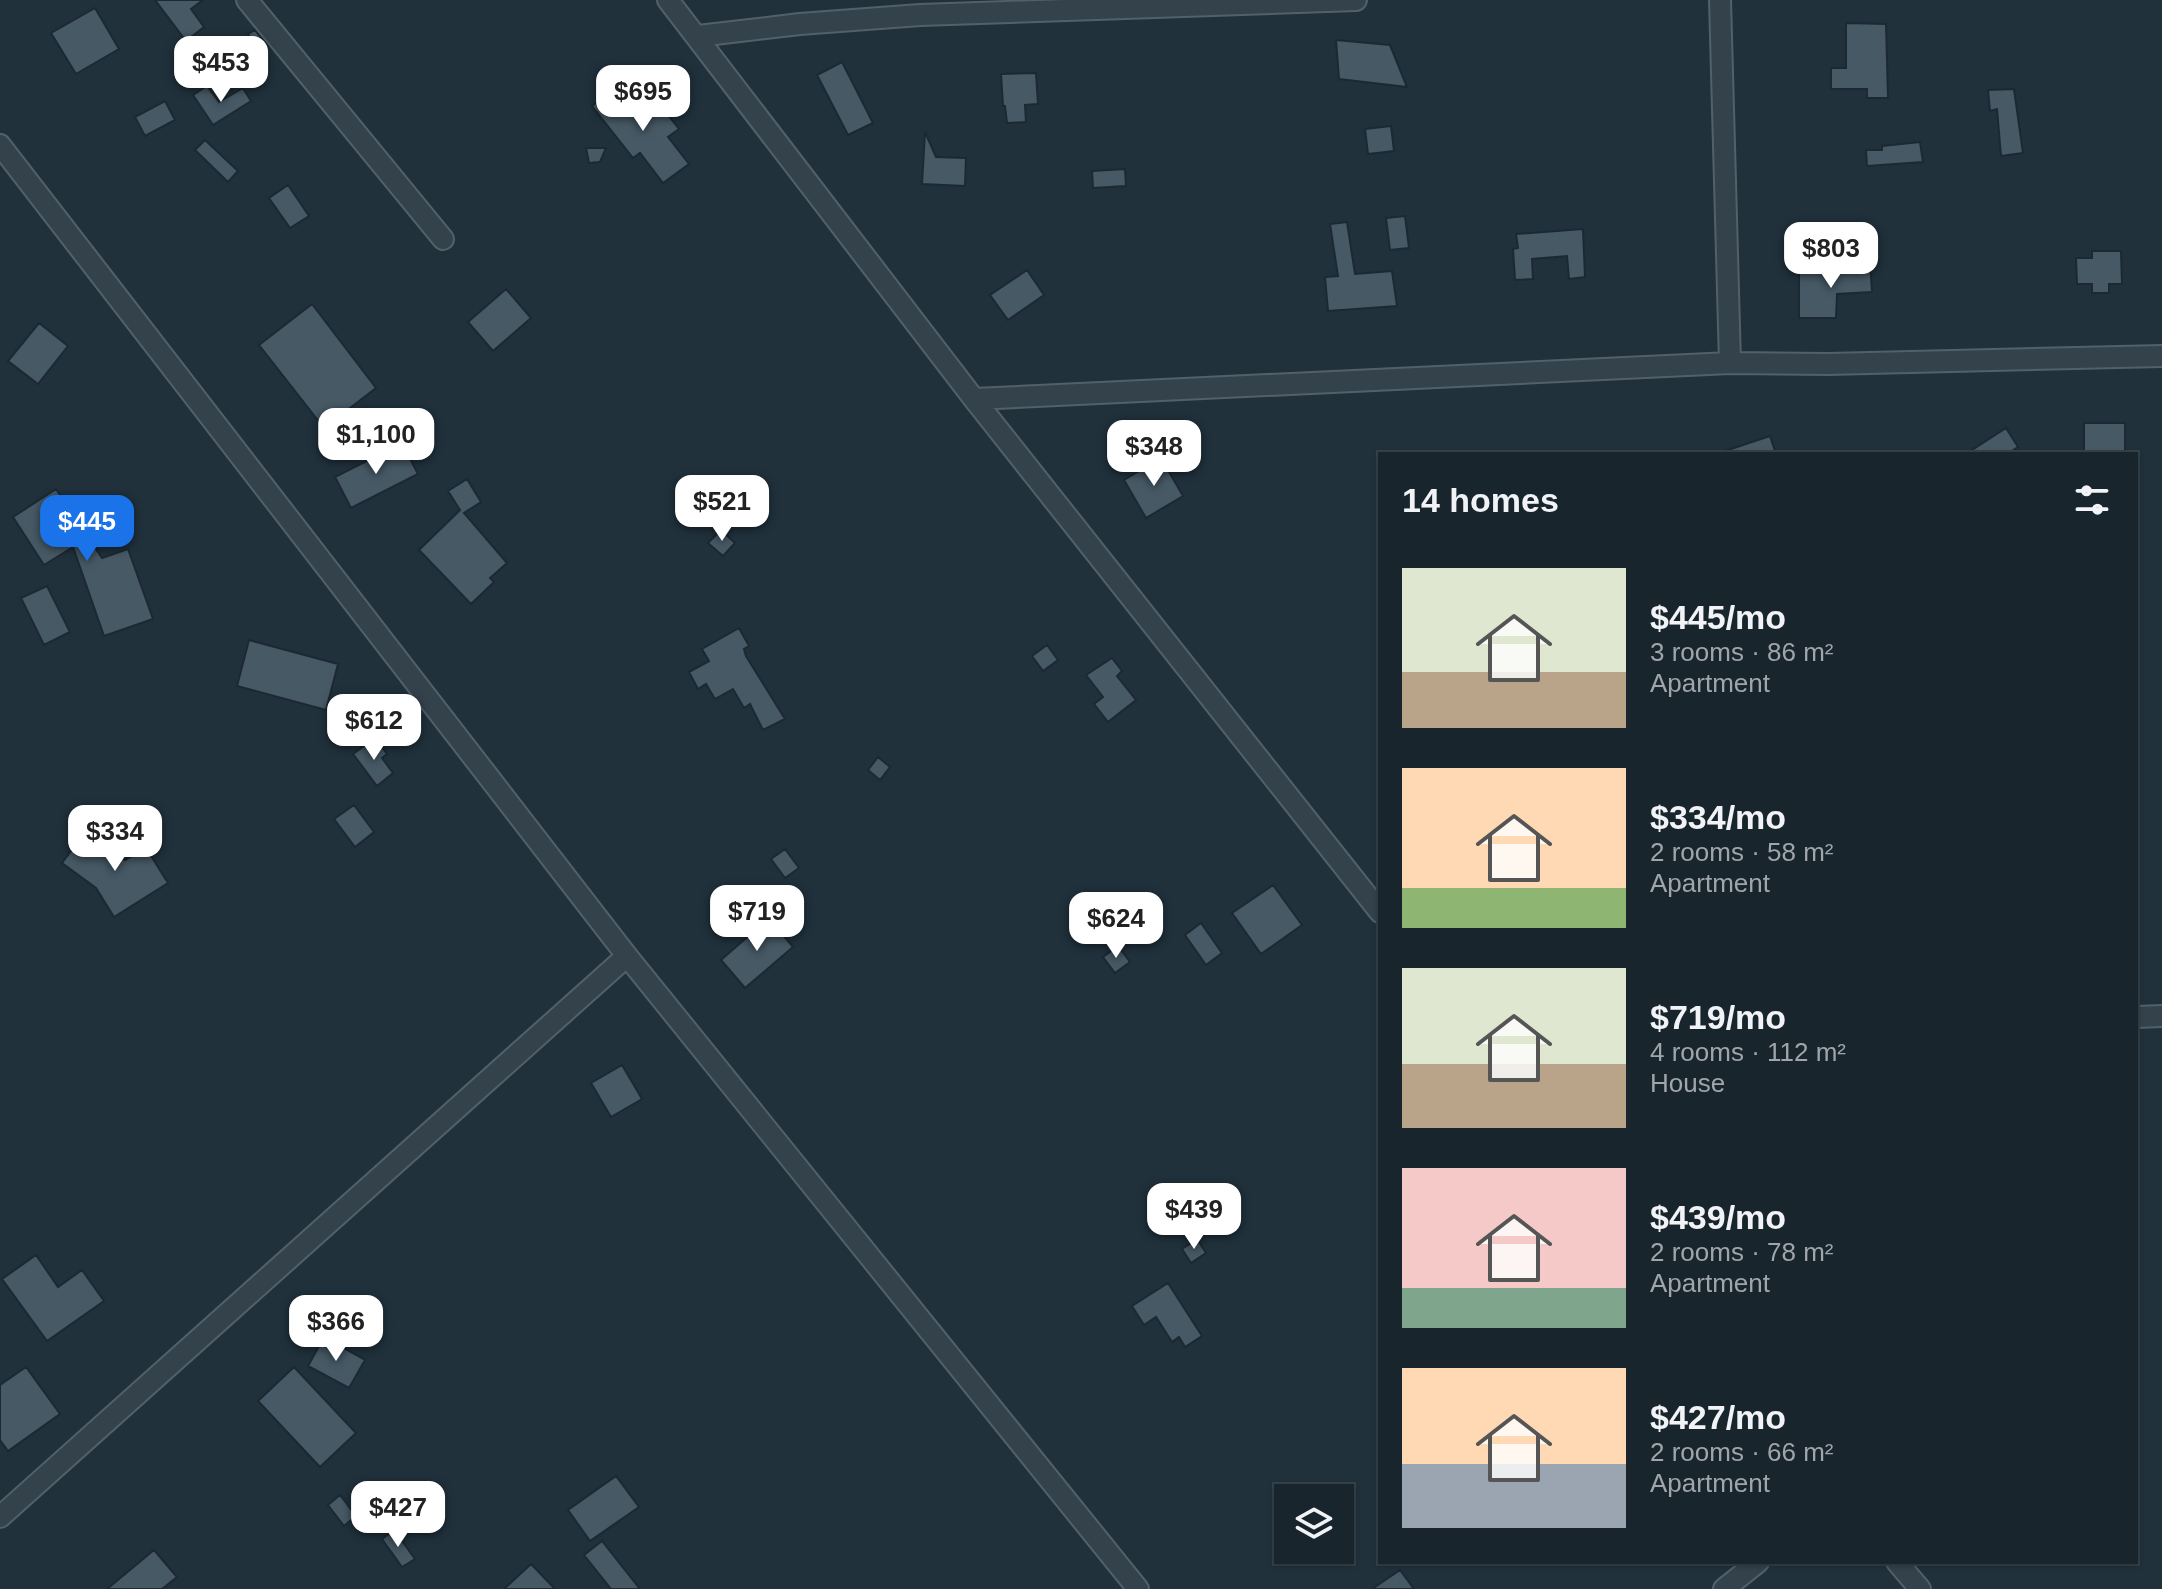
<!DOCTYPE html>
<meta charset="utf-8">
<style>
body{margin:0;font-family:Helvetica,sans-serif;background:#212d35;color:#f1f3f6;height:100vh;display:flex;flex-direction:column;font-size:30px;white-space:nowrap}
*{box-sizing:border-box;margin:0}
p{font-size:26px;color:#9fa5aa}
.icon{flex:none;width:44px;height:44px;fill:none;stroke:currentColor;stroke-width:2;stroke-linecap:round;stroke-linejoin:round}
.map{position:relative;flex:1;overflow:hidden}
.drawer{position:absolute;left:1378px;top:452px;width:760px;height:1112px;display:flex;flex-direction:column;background:#18252d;border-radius:0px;box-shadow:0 2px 6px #0004,0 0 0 2px #364249}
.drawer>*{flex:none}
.buttons{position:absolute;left:1274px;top:1484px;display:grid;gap:16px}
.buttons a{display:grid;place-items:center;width:80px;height:80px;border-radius:0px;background:#18252d;box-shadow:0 2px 6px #0004,0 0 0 2px #364249;font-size:40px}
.price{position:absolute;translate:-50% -68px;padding:0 18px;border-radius:16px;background:#fff;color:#222;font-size:26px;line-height:52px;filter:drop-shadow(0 2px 4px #0008)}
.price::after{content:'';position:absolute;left:50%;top:48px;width:24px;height:18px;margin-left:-12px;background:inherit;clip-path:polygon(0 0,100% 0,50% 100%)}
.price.current{background:#1a73e8;color:#fff}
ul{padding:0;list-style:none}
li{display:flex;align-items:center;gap:24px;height:200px;padding:0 24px}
li span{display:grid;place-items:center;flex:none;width:224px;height:160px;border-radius:0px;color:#555}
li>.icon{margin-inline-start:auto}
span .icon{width:96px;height:96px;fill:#fffc;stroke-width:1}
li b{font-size:34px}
h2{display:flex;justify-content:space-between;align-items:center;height:96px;padding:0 24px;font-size:34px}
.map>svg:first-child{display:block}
.building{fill:#465965;stroke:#1c2932;stroke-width:2}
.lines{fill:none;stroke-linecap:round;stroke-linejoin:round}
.minor-casing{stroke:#526069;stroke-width:24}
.minor{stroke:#34424c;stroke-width:20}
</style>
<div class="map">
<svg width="2162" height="1589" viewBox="0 0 2162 1589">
<rect width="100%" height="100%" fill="#20313c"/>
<path class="building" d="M155,0H203L191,9L204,27L186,41Z
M95,8L119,49L76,74L51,33Z
M1846,23L1886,24L1888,98H1867V89H1831V68H1846Z
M255,30L268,46L258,52L248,34Z
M1336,40L1390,45L1407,87L1339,79Z
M842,62L873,123L848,135L817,75Z
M1036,73L1038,104L1025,105L1026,122L1007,123L1005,106H1003L1001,74Z
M207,86L219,102L243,88L251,101L213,125L193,95Z
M619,86L644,118L660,105L679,129L668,137L689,164L663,183L640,153L633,158L592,106Z
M2014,89L2023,153L2001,156L1997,109L1990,111L1988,90Z
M165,101L175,120L145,136L135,117Z
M1391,126L1394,151L1368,154L1365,129Z
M925,132L936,157L966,158L965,186L922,184Z
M205,140L238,171L228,182L195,150Z
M1920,142L1923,162L1867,166L1866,150H1882V146Z
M586,148H606L600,162L589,163Z
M1125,169L1126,186L1093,188L1092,171Z
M288,185L309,216L290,228L269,198Z
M1405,216L1409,248L1390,250L1386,218Z
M1347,222L1355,274L1392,271L1397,306L1328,311L1325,277L1338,276L1330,224Z
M1583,229L1585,277L1569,279L1567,256L1532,259L1533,279L1515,280L1513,249L1518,248L1516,234Z
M2092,251H2121L2122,284H2109V293H2092V284H2077L2076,258H2092Z
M1870,261L1872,292L1837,294L1836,318H1799V273H1852L1851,262Z
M1027,270L1044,295L1008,320L990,295Z
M506,289L531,318L493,351L468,322Z
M312,304L376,388L324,428L259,345Z
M39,323L68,346L38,384L8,361Z
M2084,423H2125V454H2084Z
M2006,428L2018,447L2007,454H1966Z
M1770,436L1776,454H1726L1725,451Z
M402,443L418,474L351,508L335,477Z
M1161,458L1183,496L1146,518L1124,480Z
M467,479L481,502L464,513L507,563L490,578L494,582L471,604L419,550L460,510L448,491Z
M56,489L102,558L128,549L153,619L104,636L73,547L44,565L13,517Z
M721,530L735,543L723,556L708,543Z
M47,586L70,632L44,645L21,598Z
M739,628L749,646L744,649L746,656L785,719L763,730L750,704L744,708L733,689L715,699L706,684L698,689L689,672L709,661L702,649Z
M249,640L338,664L326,710L237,686Z
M1047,645L1058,660L1043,671L1032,656Z
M1112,658L1122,671L1117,676L1136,700L1108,722L1094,704L1103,697L1086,675Z
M375,738L387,754L382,758L393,773L377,786L353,754Z
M878,757L890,767L880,780L868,770Z
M354,805L374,832L355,847L334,819Z
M86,831L125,860L146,848L168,883L114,917L96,888L62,863Z
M785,849L799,868L785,878L771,859Z
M1273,885L1302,925L1261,954L1232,913Z
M769,918L793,947L745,988L721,960Z
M1201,923L1222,953L1206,965L1185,935Z
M1118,946L1130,962L1115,973L1103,957Z
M622,1065L642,1099L611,1117L591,1083Z
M1197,1239L1206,1253L1191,1263L1182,1249Z
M36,1255L58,1287L82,1270L104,1301L47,1341L2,1279Z
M1168,1283L1202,1336L1185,1347L1179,1337L1172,1342L1156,1317L1144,1325L1132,1306Z
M324,1337L365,1360L349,1388L308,1366Z
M26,1367L60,1414L8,1451L0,1440V1385Z
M294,1367L356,1433L320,1467L258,1401Z
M616,1476L639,1507L590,1541L568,1510Z
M340,1495L356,1516L344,1526L328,1505Z
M394,1530L415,1559L402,1567L382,1539Z
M602,1541L640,1589H611L584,1555Z
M154,1550L177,1577L162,1589H107Z
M531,1564L555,1589H504Z
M1400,1570L1414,1589H1372Z"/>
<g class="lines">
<defs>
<path id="minor" d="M247,0L443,239
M668,0L974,399L1380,912
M1720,0L1730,363
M698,36L800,24L920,15L1356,0
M0,145L627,956L1138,1589
M974,399L1730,363L1828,364L2162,356
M2136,1017L2162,1016
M0,1517L627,956
M1897,1562L1920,1589
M1724,1589L1758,1562"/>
</defs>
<use href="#minor" class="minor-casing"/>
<use href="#minor" class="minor"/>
</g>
</svg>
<div class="buttons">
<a><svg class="icon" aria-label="layers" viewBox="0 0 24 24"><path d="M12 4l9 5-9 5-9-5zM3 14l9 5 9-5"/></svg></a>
</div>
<b class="price" style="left:221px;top:104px">$453</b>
<b class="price" style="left:643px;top:133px">$695</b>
<b class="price" style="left:1831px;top:290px">$803</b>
<b class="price" style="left:376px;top:476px">$1,100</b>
<b class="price" style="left:1154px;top:488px">$348</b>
<b class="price" style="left:722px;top:543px">$521</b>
<b class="price current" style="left:87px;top:563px">$445</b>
<b class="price" style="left:374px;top:762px">$612</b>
<b class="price" style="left:115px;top:873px">$334</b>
<b class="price" style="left:757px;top:953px">$719</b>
<b class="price" style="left:1116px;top:960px">$624</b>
<b class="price" style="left:1194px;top:1251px">$439</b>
<b class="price" style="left:336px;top:1363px">$366</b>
<b class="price" style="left:398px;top:1549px">$427</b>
<section class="drawer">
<h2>14 homes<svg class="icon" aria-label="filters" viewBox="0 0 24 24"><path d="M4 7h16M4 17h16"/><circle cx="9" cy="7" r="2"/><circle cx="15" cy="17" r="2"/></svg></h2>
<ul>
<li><span style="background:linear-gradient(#dfe7d0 65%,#b9a48a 0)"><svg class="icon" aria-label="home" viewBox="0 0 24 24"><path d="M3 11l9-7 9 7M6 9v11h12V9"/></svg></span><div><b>$445/mo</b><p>3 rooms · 86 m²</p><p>Apartment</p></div></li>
<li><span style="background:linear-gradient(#ffd9b3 75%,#8fb573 0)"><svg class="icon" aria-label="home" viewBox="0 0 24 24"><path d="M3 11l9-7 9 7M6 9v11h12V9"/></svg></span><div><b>$334/mo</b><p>2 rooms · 58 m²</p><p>Apartment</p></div></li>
<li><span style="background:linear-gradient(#dfe7d0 60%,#b9a48a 0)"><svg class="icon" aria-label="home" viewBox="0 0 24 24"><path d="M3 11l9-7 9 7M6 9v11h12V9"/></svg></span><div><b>$719/mo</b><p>4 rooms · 112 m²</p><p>House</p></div></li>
<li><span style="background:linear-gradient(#f6c9c9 75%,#7fa58c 0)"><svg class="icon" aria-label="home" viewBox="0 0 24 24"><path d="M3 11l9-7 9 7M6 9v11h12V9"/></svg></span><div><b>$439/mo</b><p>2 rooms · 78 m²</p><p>Apartment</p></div></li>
<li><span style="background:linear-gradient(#ffd9b3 60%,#9aa5b1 0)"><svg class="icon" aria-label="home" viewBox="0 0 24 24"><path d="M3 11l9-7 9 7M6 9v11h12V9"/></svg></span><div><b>$427/mo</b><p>2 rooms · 66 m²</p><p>Apartment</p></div></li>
</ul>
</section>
</div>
